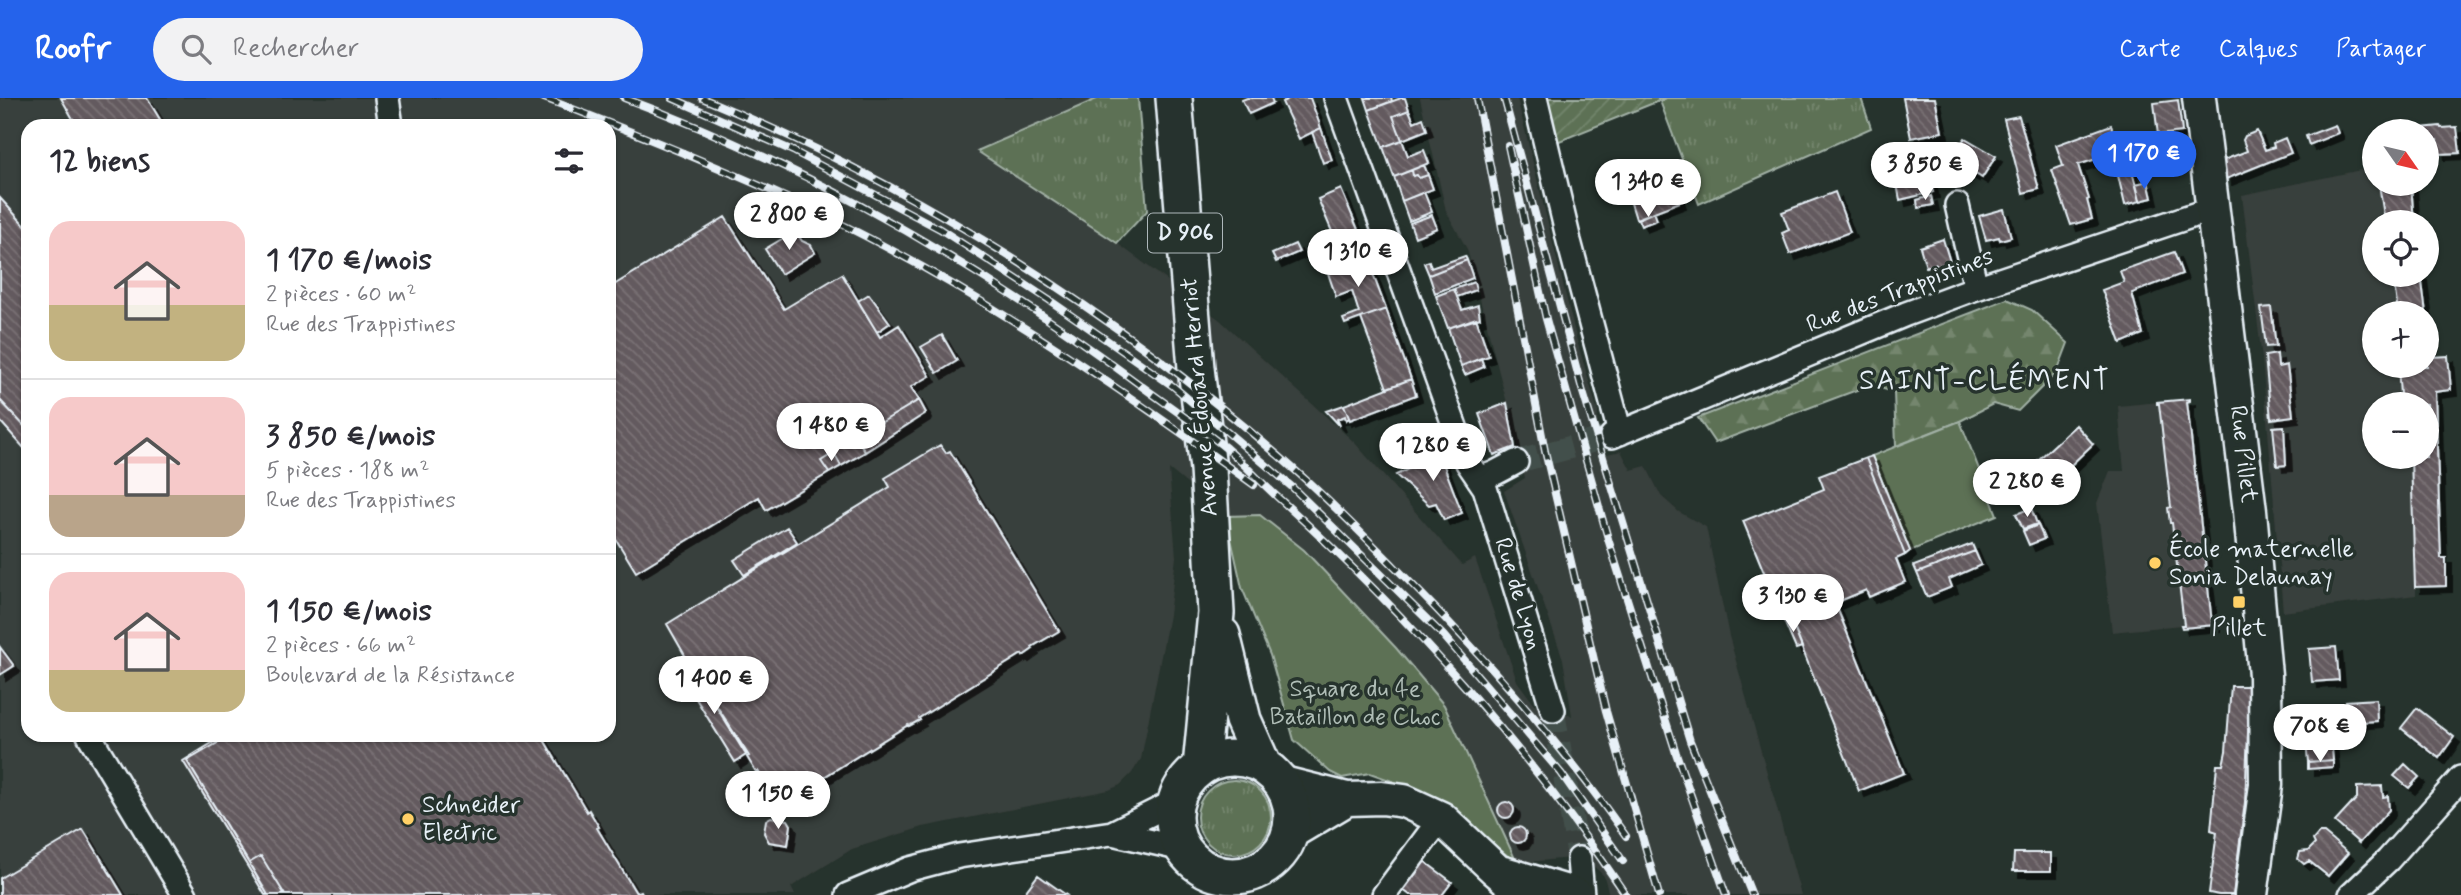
<!DOCTYPE html>
<html lang="fr">
<meta charset="utf-8">
<style>
body{margin:0;font-family:Mynerve,sans-serif;background:#f2f2f3;color:#2b2b33;height:100vh;display:flex;flex-direction:column;font-size:26px;white-space:nowrap}
*{box-sizing:border-box;margin:0}
p{font-size:23px;color:#7c7c81}
.icon{flex:none;width:38px;height:38px;fill:none;stroke:currentColor;stroke-width:2;stroke-linecap:round;stroke-linejoin:round}
.map{position:relative;flex:1;overflow:hidden}
.drawer{position:absolute;left:21px;top:21px;width:595px;height:623px;display:flex;flex-direction:column;background:#fff;border-radius:21px;box-shadow:0 2px 5px #0004}
.drawer>*{flex:none}
.needle{width:46px;rotate:124deg}
.buttons{position:absolute;left:2362px;top:21px;display:grid;gap:14px}
.buttons a{display:grid;place-items:center;width:77px;height:77px;border-radius:50%;background:#fff;box-shadow:0 2px 5px #0004;font-size:35px}
.price{position:absolute;translate:-50% -60px;padding:0 16px;border-radius:24px;background:#fff;color:#222;font-size:23px;line-height:46px;filter:drop-shadow(0 2px 4px #0008)}
.price::after{content:'';position:absolute;left:50%;top:42px;width:21px;height:16px;margin-left:-10px;background:inherit;clip-path:polygon(0 0,100% 0,50% 100%)}
.price.on{background:#2563eb;color:#fff}
ul{padding:0;list-style:none}
li{display:flex;align-items:center;gap:21px;height:175px;padding:0 28px}
li+li{border-top:2px solid #e1e1e2}
li span{display:grid;place-items:center;flex:none;width:196px;height:140px;border-radius:21px;color:#555}
li>.icon{margin-inline-start:auto}
span .icon{width:84px;height:84px;fill:#fffc;stroke-width:1}
li b{font-size:30px}
h2{display:flex;justify-content:space-between;align-items:center;height:84px;padding:0 28px;font-size:30px}
header{display:flex;align-items:center;gap:42px;box-sizing:border-box;height:98px;padding:0 35px;background:#2563eb;color:#fff}
header strong{font-size:33px}
nav{display:flex;gap:38px;margin-inline-start:auto;font-size:24px}
.search{width:490px;height:63px;background:#f2f2f3;display:flex;align-items:center;gap:18px;box-sizing:border-box;padding:0 24px;border-radius:38px;color:#7c7c81;font-size:26px}
.map>svg:first-child{display:block}
.built{fill:#393f3c;fill-rule:evenodd}
.grass{fill:url(#grass-tufts);stroke:#a2b1a6;stroke-width:2}
.forest{fill:url(#forest-firs);stroke:#a2b1a6;stroke-width:2}
.park{fill:#5d7155;stroke:#a2b1a6;stroke-width:2}
.garden{fill:url(#garden-furrows);stroke:#a2b1a6;stroke-width:2}
.building{fill:url(#building-back-hatch);stroke:#e8f1f8;stroke-width:2;filter:url(#shadow)}
.lines{fill:none;stroke-linecap:round;stroke-linejoin:round}
.street-tunnel{stroke:#43504b;stroke-width:23;stroke-dasharray:23 11;stroke-linecap:butt}
.street-casing{stroke:#e8f1f8;stroke-width:28}
.secondary-casing{stroke:#e8f1f8;stroke-width:37}
.primary-casing{stroke:#e8f1f8;stroke-width:40}
.street{stroke:#26332d;stroke-width:23}
.secondary{stroke:#26332d;stroke-width:32}
.primary{stroke:#26332d;stroke-width:35}
.rail-casing{stroke:#e8f1f8;stroke-width:8}
.rail{stroke:#26332d;stroke-width:5;stroke-dasharray:16;stroke-linecap:butt}
.poi-dot{fill:#ffd166;stroke:#26332d;stroke-width:2.5}
.labels{text-anchor:middle;dominant-baseline:central;stroke-width:7;stroke-linejoin:round;paint-order:stroke}
.shield{fill:#26332d;stroke:#aeb8bb;stroke-width:2}
.shield-label{font-size:23px;font-weight:bold;fill:#e8f1f8}
.street-label{font-size:24px;fill:#e8f1f8;stroke:#26332d}
.poi-label{font-size:24px;fill:#e8f1f8;stroke:#26332d;text-anchor:start}
.park-label{font-size:24px;fill:#b0beb7;stroke:#26332d}
.quarter-label{font-size:28px;letter-spacing:2px;fill:#e8f1f8;stroke:#26332d}
</style>
<header>
<strong>Roofr</strong>
<div class="search"><svg class="icon" aria-label="search" viewBox="0 0 24 24"><circle cx="10" cy="10" r="6"/><path d="M15 15l6 6"/></svg>Rechercher</div>
<nav><a>Carte</a><a>Calques</a><a>Partager</a></nav>
</header>
<div class="map">
<svg width="2461" height="797" viewBox="0 0 2461 797">
<defs>
<pattern id="grass-tufts" width="24" height="20" patternUnits="userSpaceOnUse" patternTransform="scale(1.75)"><rect width="24" height="20" fill="#5d7155"/><path d="M3 7l-1-3M5 7V3M7 7l1-3M15 17l-1-3M17 17v-4M19 17l1-3" fill="none" stroke="#74866e"/></pattern>
<pattern id="forest-firs" width="22" height="20" patternUnits="userSpaceOnUse" patternTransform="scale(1.75)"><rect width="22" height="20" fill="#5d7155"/><path d="M5 1l3.5 6h-7zM16 11l3.5 6h-7z" fill="#74866e"/></pattern>
<pattern id="garden-furrows" width="10" height="10" patternUnits="userSpaceOnUse" patternTransform="scale(1.75)"><rect width="10" height="10" fill="#5d7155"/><path d="M-1 1l2-2M0 10L10 0M9 11l2-2" fill="none" stroke="#74866e"/></pattern>
<pattern id="building-back-hatch" width="6" height="6" patternUnits="userSpaceOnUse" patternTransform="scale(1.75)"><rect width="6" height="6" fill="#645a5e"/><path d="M-1 5l2 2M0 0l6 6M5-1l2 2" fill="none" stroke="#7a7276"/></pattern>
<filter id="shadow"><feDropShadow dx="6" dy="6" stdDeviation="0" flood-color="#0009"/></filter>
</defs>
<rect width="100%" height="100%" fill="#26332d"/>
<filter id="ink" filterUnits="userSpaceOnUse"><feTurbulence type="fractalNoise" baseFrequency=".0143" numOctaves="2"/><feDisplacementMap in="SourceGraphic" scale="14" xChannelSelector="R" yChannelSelector="G"/><feConvolveMatrix kernelMatrix="1 2 1 2 8 2 1 2 1" color-interpolation-filters="sRGB"/></filter>
<g filter="url(#ink)">
<path class="built" d="M0,0H1099L977,54L1117,145L1220,222L1354,344L1462,467L1475,460L1517,583L1534,606L1572,618L1563,561L1504,393L1525,380L1507,305L1467,151L1446,113L1420,0H1517L1577,243L1598,314L1597,328L1607,356L1621,353L1631,372L1646,368L1661,398L1679,414L1706,429L1729,538L1801,797H1609L1604,778L1588,763L1571,760L1517,765L1444,607L1396,550L1304,452L1226,418L1169,371L1176,459L1169,517L1141,661L1132,675L1120,687L1109,692L923,729L852,751L791,789L795,797H0ZM28,28H609V637H28Z
M2375,69V86H2411L2414,124H2375V177H2421L2426,215H2375V268H2427V226L2432,259L2448,258L2435,294L2441,460H2446V488L2416,489V497L2283,514L2262,261L2242,97ZM2375,306H2427V359H2375Z
M2190,301V303L2187,304L2196,385L2200,386L2202,402H2198L2212,524H2215V527L2182,530L2181,527L2112,534L2097,405L2110,373H2124L2118,308Z"/>
<path class="grass" d="M1099,0H1138L1147,113L1117,145L977,53Z
M1666,0H1861L1871,30L1699,106L1660,3Z
M1197 719a37 37 0 1 1 74 0a37 37 0 1 1-74 0Z"/>
<path class="forest" d="M2007,201L2032,212L2068,245L2057,274L2018,313L1993,306L1960,323L1896,348L1894,294L1870,287L1715,345L1698,320Z"/>
<path class="park" d="M1960,323L1997,417L1910,453L1872,358Z
M1260,417L1304,452L1396,550L1444,607L1517,765L1447,710L1414,691L1370,675L1342,680L1330,674L1294,642L1270,557L1242,490L1226,418Z"/>
<path class="garden" d="M1546,0H1666L1557,44Z"/>
<path class="building" d="M61,0H147L164,28H77Z
M1247,0H1271L1273,5L1249,16L1242,2Z
M1290,0H1310L1321,30L1299,41L1282,4Z
M1365,0H1391L1392,3L1369,12Z
M1401,0H1405L1409,12L1393,18L1402,42L1383,49L1369,12Z
M1903,0H1935L1942,34L1911,40Z
M2178,2L2182,34L2158,37L2154,5Z
M1409,12L1414,24L1423,20L1427,32L1402,42L1393,18Z
M2019,18L2039,91L2023,95L2004,21Z
M2111,27L2118,49L2101,55L2102,59L2078,67L2089,101L2087,102L2092,121L2071,127L2052,72L2063,68L2056,47Z
M2335,27L2338,35L2309,47L2306,38Z
M2440,28L2441,30L2457,29L2460,55L2439,56L2437,42L2427,43V33H2421V30Z
M1321,30L1332,62L1323,65L1312,34Z
M2257,33L2265,52L2274,49L2273,45L2285,40L2291,55L2226,81L2224,62L2247,53L2243,42L2245,38Z
M1965,40L1996,58L1982,80L1974,75L1973,77L1959,69L1966,59L1954,51L1957,45L1960,47Z
M1402,42L1408,58L1424,52L1429,65L1394,79L1383,49Z
M2129,62L2140,103L2125,107L2115,65Z
M1424,67L1428,77L1419,80L1417,77L1413,78L1412,72Z
M1927,67L1933,94L1900,102L1895,76Z
M1412,72L1413,78L1417,77L1419,80L1428,77L1433,91L1402,103L1394,79Z
M1661,76L1666,91L1656,95L1657,100L1676,93L1680,104L1636,121L1626,89Z
M2148,83L2152,100L2140,103L2136,86Z
M2379,86H2411L2414,124H2385Z
M1341,91L1359,134L1336,143L1318,101Z
M1424,94L1432,114L1409,123L1402,103Z
M1835,94L1850,134L1790,156L1782,135L1789,132L1782,114Z
M1931,98L1933,107L1918,110L1917,102Z
M0,100L28,131V332L0,302Z
M2004,111L2011,139L2000,142L1999,139L1986,142L1979,118Z
M1654,114L1657,122L1641,128L1638,121Z
M1432,117L1437,130L1415,139L1410,125Z
M725,119L784,211L842,176L880,239L899,227L930,278L911,289L919,302L857,339L865,354L841,368L834,355L821,363L829,375L766,412L759,399L636,474L609,430V190Z
M795,133L802,143L811,147L815,155L781,176L765,151Z
M1943,141L1950,164L1936,169V166L1926,169L1920,149Z
M1295,146L1299,154L1276,164L1272,156Z
M2174,154L2182,176L2132,195L2143,236L2121,245L2102,192L2124,184L2120,173Z
M1465,158L1467,162L1429,177L1424,165L1429,163L1431,170Z
M1467,162L1473,180L1435,195L1429,177Z
M1368,163L1386,211L1345,226L1343,221L1359,215L1353,196L1352,193L1336,199L1328,175L1356,164L1357,168Z
M2393,177H2421L2426,215H2398Z
M1474,184L1476,192L1457,199L1454,191Z
M1454,191L1462,212L1478,207L1480,220L1448,230L1436,198Z
M869,196L890,225L877,234L858,203Z
M2271,209L2276,248L2266,249L2261,210Z
M1386,211L1411,281L1387,290L1361,220Z
M1476,220L1489,258L1461,268L1448,230Z
M2427,226L2432,259L2448,258L2451,292L2435,294L2441,460H2446V488L2415,489L2411,359H2427V306H2396L2395,297H2400L2398,268H2427Z
M942,237L957,263L937,275L921,249Z
M2277,256L2278,269L2287,267L2293,318L2271,321L2265,258Z
M1481,260L1484,269L1465,277L1461,268Z
M1411,281L1416,297L1350,322L1344,307Z
M2190,301V303L2187,304L2212,525L2215,524V527L2182,530L2181,527H2184L2172,425H2170L2168,410L2171,409L2159,306H2157V304Z
M0,302L28,332V346L24,350L0,323Z
M919,302L926,315L865,354L857,339Z
M1507,305L1515,349L1494,357L1479,316Z
M1344,307L1349,320L1346,322L1345,318L1337,321L1340,328L1326,313Z
M2076,327L2093,346L2045,392L2026,373Z
M2284,328L2286,367L2277,368L2273,329Z
M940,347L946,355L950,353L1059,533L1032,549L1033,551L1023,558L1022,556L919,620L920,622L909,628L908,627L777,708L769,694L770,692L758,673L756,674L747,659L749,658L691,568L667,526L890,389L885,380Z
M1436,347L1462,415L1444,422L1436,405L1429,407L1396,377L1421,365L1420,362L1424,361L1421,353Z
M834,355L841,368L829,375L821,363Z
M1872,358L1910,453L1905,457L1866,360Z
M1866,360L1905,457L1896,461L1905,484L1869,499L1866,492L1835,505L1904,675L1859,693L1790,520L1784,523L1743,423L1824,391L1819,378Z
M2031,410L2037,426L2023,431L2016,416Z
M2038,427L2044,441L2029,447L2023,433Z
M787,429L797,444L744,477L734,462Z
M1972,446L1975,453L1917,475L1914,468Z
M1975,453L1981,467L1949,481L1952,489L1927,499L1917,475Z
M1790,520L1802,549L1796,551L1784,523Z
M0,549L14,568L0,577Z
M2336,549L2339,582L2312,584L2309,551Z
M693,571L746,657L735,664L682,578Z
M2231,588H2250L2245,704L2233,797H2219L2209,795L2217,734L2211,732L2217,667H2223L2226,653Z
M2376,601L2377,623L2348,625L2346,603Z
M2417,610L2454,639L2439,660L2401,630Z
M2330,631L2333,662L2308,664L2305,633Z
M225,637H231L187,663L268,797H265L183,663Z
M231,637H541L587,714L589,712L599,729L597,730L636,795L641,793L643,797H285L261,758L249,765L187,663Z
M2333,662V669L2308,671V664Z
M2405,666L2419,679L2409,690L2394,678Z
M2382,688L2383,699L2388,698L2389,712L2359,745L2335,724L2357,700V689Z
M1498 712a8 8 0 1 1 16 0a8 8 0 1 1-16 0Z
M771,719L788,722L791,727L788,747L769,744L764,735L766,722Z
M1510 737a8 8 0 1 1 16 0a8 8 0 1 1-16 0Z
M83,731L123,797H0V780Z
M2319,735H2324L2348,755L2328,778L2309,763L2304,766L2298,761L2300,754L2308,753L2315,746L2313,742Z
M2014,755H2051V773H2013Z
M261,758L285,797H268L249,765Z
M1424,763L1452,784L1442,797H1410L1403,792Z
M1038,777L1066,797H1023Z"/>
<g class="lines">
<path class="street-tunnel" d="M1516,364L1612,338
M1553,612L1579,761"/>
<defs>
<path id="street" d="M387,0L391,28
M1336,0L1468,365L1485,390L1553,612
M1535,0L1569,143L1620,335
M1957,107L1976,190
M1612,338L1906,216L1976,190L2212,111
M1479,381L1495,375L1516,364
M89,637L185,797
M1112,735L1183,751
M1579,761L1582,797
M848,797L910,771L959,758L1112,735L1176,703
M1384,797L1441,720
M2351,797L2388,762L2461,680"/>
<path id="secondary" d="M2199,0L2250,413L2265,577L2266,687L2251,797
M1283,685L1347,701L1382,700L1404,703L1441,720L1496,772L1525,797
M1290,735L1347,701
M1504,775L1577,797"/>
<path id="primary" d="M1174,0L1196,270L1208,371L1216,515L1201,669
M1222,537L1243,622L1263,667
M1174 719a59 59 0 1 1 118 0a59 59 0 1 1-118 0Z"/>
</defs>
<use href="#street" class="street-casing"/>
<use href="#secondary" class="secondary-casing"/>
<use href="#primary" class="primary-casing"/>
<use href="#street" class="street"/>
<use href="#secondary" class="secondary"/>
<use href="#primary" class="primary"/>
<defs>
<path id="rail" d="M544,0C639,36 732,73 823,117C976,191 1117,288 1254,387
M624,0C807,68 980,168 1136,284C1166,306 1197,327 1226,350C1246,367 1263,387 1283,404C1409,518 1531,655 1626,797
M672,0L793,53L940,131L1049,202L1173,288L1292,389L1443,537L1561,675L1623,763
M702,0C919,89 1121,218 1296,373C1330,403 1363,437 1395,469C1479,553 1558,641 1626,738
M1477,0L1545,353L1606,613L1659,797
M1504,0L1582,291L1690,643L1752,797
M1508,48L1546,221L1609,444L1676,655L1726,797"/>
</defs>
<use href="#rail" class="rail-casing"/>
<use href="#rail" class="rail"/>
</g>
</g>
<g class="poi-dot">
<circle cx="2155" cy="465" r="7"/>
<rect x="2232" y="497" width="14" height="14" rx="3.5"/>
<circle cx="408" cy="721" r="7"/>
</g>
<g class="labels">
<rect class="shield" x="1148" y="115.5" width="74" height="39" rx="5"/>
<g class="shield-label">
<text x="1185" y="135">D 906</text>
</g>
<g class="street-label">
<text transform="translate(1900 193) rotate(-21)">Rue des Trappistines</text>
<text transform="translate(1200 299) rotate(-95)">Avenue Édouard Herriot</text>
<text transform="translate(2243 356) rotate(83)">Rue Pillet</text>
<text transform="translate(1518 496) rotate(73)">Rue de Lyon</text>
</g>
<g class="poi-label">
<text x="2169" y="451">École maternelle<tspan x="2169" dy="28">Sonia Delaunay</tspan></text>
<text x="2239" y="530" text-anchor="middle">Pillet</text>
<text x="422" y="707">Schneider<tspan x="422" dy="28">Electric</tspan></text>
</g>
<g class="park-label">
<text x="1355" y="591">Square du 4e<tspan x="1355" dy="28">Bataillon de Choc</tspan></text>
</g>
<g class="quarter-label">
<text x="1985" y="283">SAINT-CLÉMENT</text>
</g>
</g>
</svg>
<div class="buttons">
<a><svg class="needle" viewBox="-14 -14 28 28"><path d="M0-13l5 13h-10z" fill="#e53935"/><path d="M0 13l5-13h-10z" fill="#7c7c81"/></svg></a>
<a><svg class="icon" aria-label="locate" viewBox="0 0 24 24"><circle cx="12" cy="12" r="6"/><path d="M12 2v4M12 18v4M2 12h4M18 12h4"/></svg></a>
<a>+</a>
<a>−</a>
</div>
<b class="price on" style="left:2144px;top:93px">1 170 €</b>
<b class="price" style="left:1925px;top:104px">3 850 €</b>
<b class="price" style="left:1648px;top:121px">1 340 €</b>
<b class="price" style="left:789px;top:154px">2 800 €</b>
<b class="price" style="left:1358px;top:191px">1 310 €</b>
<b class="price" style="left:831px;top:365px">1 480 €</b>
<b class="price" style="left:1433px;top:385px">1 280 €</b>
<b class="price" style="left:2027px;top:421px">2 280 €</b>
<b class="price" style="left:1793px;top:536px">3 130 €</b>
<b class="price" style="left:714px;top:618px">1 400 €</b>
<b class="price" style="left:2320px;top:666px">708 €</b>
<b class="price" style="left:778px;top:733px">1 150 €</b>
<section class="drawer">
<h2>12 biens<svg class="icon" aria-label="filters" viewBox="0 0 24 24"><path d="M4 7h16M4 17h16"/><circle cx="9" cy="7" r="2"/><circle cx="15" cy="17" r="2"/></svg></h2>
<ul>
<li><span style="background:linear-gradient(#f6c9c9 60%,#c2b280 0)"><svg class="icon" aria-label="home" viewBox="0 0 24 24"><path d="M3 11l9-7 9 7M6 9v11h12V9"/></svg></span><div><b>1 170 €/mois</b><p>2 pièces · 60 m²</p><p>Rue des Trappistines</p></div></li>
<li><span style="background:linear-gradient(#f6c9c9 70%,#b9a48a 0)"><svg class="icon" aria-label="home" viewBox="0 0 24 24"><path d="M3 11l9-7 9 7M6 9v11h12V9"/></svg></span><div><b>3 850 €/mois</b><p>5 pièces · 188 m²</p><p>Rue des Trappistines</p></div></li>
<li><span style="background:linear-gradient(#f6c9c9 70%,#c2b280 0)"><svg class="icon" aria-label="home" viewBox="0 0 24 24"><path d="M3 11l9-7 9 7M6 9v11h12V9"/></svg></span><div><b>1 150 €/mois</b><p>2 pièces · 66 m²</p><p>Boulevard de la Résistance</p></div></li>
</ul>
</section>
</div>
